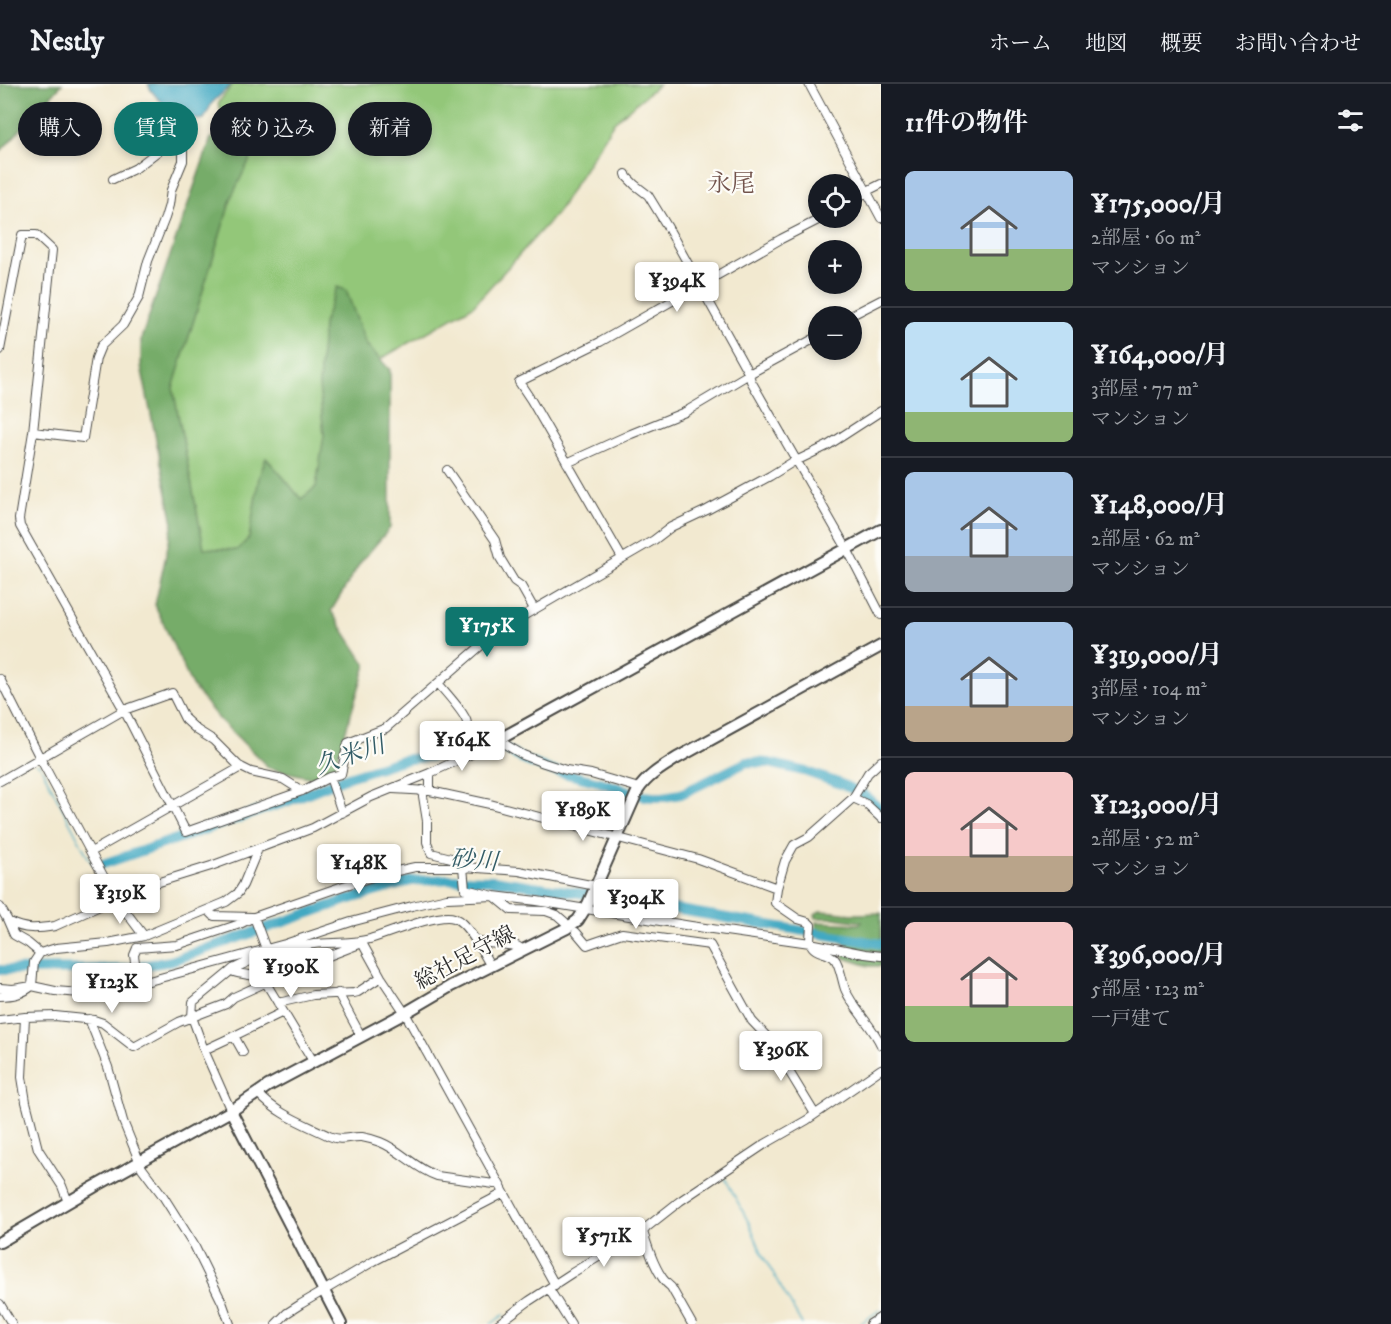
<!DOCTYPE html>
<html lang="ja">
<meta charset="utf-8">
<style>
body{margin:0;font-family:"IM FELL DW Pica","Noto Serif JP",serif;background:#20242c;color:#f1f3f6;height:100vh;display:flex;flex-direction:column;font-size:22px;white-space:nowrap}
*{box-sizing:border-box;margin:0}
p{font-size:20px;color:#9ea1a6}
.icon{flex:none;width:33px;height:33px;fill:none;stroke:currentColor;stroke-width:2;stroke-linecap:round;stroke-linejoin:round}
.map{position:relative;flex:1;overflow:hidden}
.sheet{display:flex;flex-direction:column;background:#171b24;width:510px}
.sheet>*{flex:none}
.hud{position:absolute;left:18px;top:18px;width:570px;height:54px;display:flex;gap:12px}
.fabs{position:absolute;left:808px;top:90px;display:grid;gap:12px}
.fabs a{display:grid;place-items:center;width:54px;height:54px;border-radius:50%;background:#171b24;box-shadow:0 3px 9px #0003;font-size:30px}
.price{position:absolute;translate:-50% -51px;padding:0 14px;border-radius:6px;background:#fff;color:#222;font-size:20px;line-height:39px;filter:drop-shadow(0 2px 3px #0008)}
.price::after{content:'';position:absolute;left:50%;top:36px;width:18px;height:14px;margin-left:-9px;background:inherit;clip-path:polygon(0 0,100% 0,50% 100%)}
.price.active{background:#0f766e;color:#fff}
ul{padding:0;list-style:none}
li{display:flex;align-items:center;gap:18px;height:150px;padding:0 24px}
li+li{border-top:2px solid #363941}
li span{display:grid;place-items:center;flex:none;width:168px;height:120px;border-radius:9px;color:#555}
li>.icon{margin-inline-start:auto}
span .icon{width:72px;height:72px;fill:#fffc;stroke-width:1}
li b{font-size:26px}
h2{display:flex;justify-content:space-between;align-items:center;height:72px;padding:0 24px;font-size:26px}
.chip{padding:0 21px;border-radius:27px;background:#171b24;box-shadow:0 3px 9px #0003;font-size:21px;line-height:54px}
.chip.active{background:#0f766e;color:#fff}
header{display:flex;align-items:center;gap:36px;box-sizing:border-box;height:84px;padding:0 30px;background:#171b24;border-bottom:2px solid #363941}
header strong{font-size:28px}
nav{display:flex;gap:33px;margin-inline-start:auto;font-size:21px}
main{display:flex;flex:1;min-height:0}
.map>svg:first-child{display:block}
.green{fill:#93c779;stroke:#5f7952;stroke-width:1.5}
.forest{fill:#76ac69;stroke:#506c4a;stroke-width:1.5}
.water{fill:#42a9c2;stroke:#366a76;stroke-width:1.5}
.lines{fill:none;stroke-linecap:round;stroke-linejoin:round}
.stream{stroke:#42a9c2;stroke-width:1.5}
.river{stroke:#42a9c2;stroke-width:10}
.street-casing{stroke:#494844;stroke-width:10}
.secondary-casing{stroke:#494844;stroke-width:14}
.street{stroke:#fff;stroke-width:8}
.secondary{stroke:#fff;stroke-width:10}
.labels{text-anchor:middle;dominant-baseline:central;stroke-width:4.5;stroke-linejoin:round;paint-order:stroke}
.street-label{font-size:22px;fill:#2b2b2b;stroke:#fdfcf7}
.neighbourhood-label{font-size:24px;fill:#73544d;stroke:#fdfcf7}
.water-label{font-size:24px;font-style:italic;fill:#345d67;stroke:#fdfcf7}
</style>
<header>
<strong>Nestly</strong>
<nav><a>ホーム</a><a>地図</a><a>概要</a><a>お問い合わせ</a></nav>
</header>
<main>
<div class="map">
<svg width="881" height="1240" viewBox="0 0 881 1240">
<rect width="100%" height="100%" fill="#fdfcf7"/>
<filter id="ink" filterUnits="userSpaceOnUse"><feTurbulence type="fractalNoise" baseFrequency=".0167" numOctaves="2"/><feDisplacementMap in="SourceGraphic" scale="12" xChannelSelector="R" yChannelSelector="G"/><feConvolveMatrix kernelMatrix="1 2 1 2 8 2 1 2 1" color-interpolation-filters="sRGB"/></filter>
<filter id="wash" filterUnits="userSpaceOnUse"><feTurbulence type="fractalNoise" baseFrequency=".008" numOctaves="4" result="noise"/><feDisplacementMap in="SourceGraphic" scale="24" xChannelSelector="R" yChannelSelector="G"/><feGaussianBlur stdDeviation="1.35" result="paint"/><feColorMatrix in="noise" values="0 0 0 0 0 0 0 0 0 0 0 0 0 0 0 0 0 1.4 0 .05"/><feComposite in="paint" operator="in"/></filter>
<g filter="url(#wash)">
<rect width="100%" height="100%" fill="#f2e9d0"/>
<path class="green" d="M233,0H659L614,38L557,129L473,222L337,300L321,445L197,480L160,245L237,66L218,19Z"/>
<path class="forest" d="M0,0H62L0,68Z
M245,48L252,71L232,112L173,304L204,464L237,466L249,454L259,393L266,374L284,394L301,415L316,403L324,351L319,302L323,240L337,203L346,206L366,260L390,286V444L360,479L331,527L366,581L334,685L317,695L269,684L219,635L192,602L155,521L173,439L141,282V255L211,54Z
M820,827C832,827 844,830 856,830C864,830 872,829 881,829V869L852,864L816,844L817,838L860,840L862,838L835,834H816L815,830Z
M845,869L881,875V882H869L844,874Z"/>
<path class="water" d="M148,0H232L212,19L204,35C186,40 154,16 148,0Z"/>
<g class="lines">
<path class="stream" d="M37,680L40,681L89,775L93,780
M816,1024L845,1005
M786,1043L810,1028
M725,1094L750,1141L764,1174L802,1240
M602,1166L630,1148L634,1147
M491,1240L505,1230
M860,1240L881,1225"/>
<path class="river" d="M103,780L283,719L342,695L402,676L449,670L472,661H498L524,676L550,686L600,698L643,712L653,713H663L681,710L747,678L769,679L807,688L841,700L863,710L881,726
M0,886L122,885L171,877L347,816L411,797L451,795L493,796L573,808L881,860"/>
</g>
</g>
<g filter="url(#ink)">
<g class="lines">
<defs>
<path id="street" d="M809,0L881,134
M626,90L627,93L635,101L648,111L667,142L749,290L751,297L847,465L881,531
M852,118L867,107L881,100
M850,232L881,216
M0,266L22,151H36L52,166L33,348L19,435L20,442L124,626L186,748L302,707L330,693L341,690L348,659L386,644L499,546L654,456L671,443L707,426L770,392L796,376H798L827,362L881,327
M33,348L83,354L96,274L101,262L123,241L139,213L148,177L165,134L169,121L171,106L183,77V66L177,61H166L136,84L113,95
M567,379L631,350L685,328L749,290L819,252
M447,386L495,456L500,474L514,497L521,502L534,525
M622,474L531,316L519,298L600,258L781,155L822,134
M0,595L40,674L114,812L144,852
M438,599C444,607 466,630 467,639C468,647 463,648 468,658L498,656L523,671L544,679L566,686L591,690L639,704
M881,677L868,689L853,714L809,753L794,761L785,777L777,804L775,819L798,835L808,838L811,841C811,846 809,855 811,860C814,869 828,868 834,874C840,880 842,897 845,905C853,925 872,941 881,961
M330,693L342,729
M0,697L124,626L172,609L185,635L197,646L213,656L239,682L251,688L283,695L302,707
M393,705L430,707L490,720L698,775L777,804
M422,706L427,737V758L431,769L455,775L463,783L465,805
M430,707V689
M853,714L866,720L881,734
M91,768L241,683
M465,805L494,812L537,817L691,842L810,859L865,870L881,872
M0,823L7,835L14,851L28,859L40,869
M208,826L214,832L252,833
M254,833L266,865
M9,838C25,846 37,845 55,842L140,804L211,782L313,744L371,713L430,689L469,671L498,656
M576,848L587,861L622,849L710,861L752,937L770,956L815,1030
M361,857L381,893L405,929L555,1201
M478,858L517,862L522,865
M137,864L177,861L240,840L254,833L343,802L379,791L415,783H463L519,787L596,802
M137,864L134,871L138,900
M273,868C287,866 300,862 314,860C332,858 352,860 370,855C387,850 439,828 454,834C468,839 483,869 490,881
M233,885L234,888C246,892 257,889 266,899L313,977
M0,904L13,905L32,902L55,907L81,909L106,906L138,900L285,860L351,838L412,822L447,814L494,812L511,826L546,827L557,831L565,838
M338,909L361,952
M0,912C13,912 22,910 32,902L34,878L40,869L56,864L108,859L144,852L226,818L238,809L243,801L258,765
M278,919L313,911L354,909L358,908L381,893
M25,933L22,993L26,1018L38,1065L62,1102L68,1118
M89,935L108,983L123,1037L142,1084L163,1112L194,1161L222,1218L230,1240
M0,936L25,933L55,932L94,936L103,939L134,963L179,938L226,920L234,913L300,883L362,859
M234,952L243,968
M204,966L234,952L283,928
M258,1009C276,1030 305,1040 329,1052C343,1058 349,1052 362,1053C368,1054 375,1056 380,1058C401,1066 415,1085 437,1092L494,1100L498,1099
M231,1027L204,966L192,933L193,918L233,885L261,872L265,866
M643,1148C648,1164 657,1193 671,1203L692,1240
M549,1205L571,1240
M0,1220L12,1240
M276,1240L287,1229L301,1220L374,1177L504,1109
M498,1240L529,1217L572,1189L628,1155L643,1148L647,1143L680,1117L765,1060L807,1036L881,985
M870,1240L881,1233"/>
<path id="secondary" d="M498,656L881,446
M231,1027L341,1240
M0,1158L94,1103L231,1027L268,1002L405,929L451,902L567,844L578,836L588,820L638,706C648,691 663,683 677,674L881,562"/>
</defs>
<use href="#street" class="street-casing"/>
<use href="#secondary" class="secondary-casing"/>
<use href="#street" class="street"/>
<use href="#secondary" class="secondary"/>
</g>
</g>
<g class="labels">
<g class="street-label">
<text transform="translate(465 874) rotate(-28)">総社足守線</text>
</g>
<g class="neighbourhood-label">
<text x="731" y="100">永尾</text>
</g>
<g class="water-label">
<text transform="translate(350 672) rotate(-19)">久米川</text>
<text transform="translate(474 777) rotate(4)">砂川</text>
</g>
</g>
</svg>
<div class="fabs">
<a><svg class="icon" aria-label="locate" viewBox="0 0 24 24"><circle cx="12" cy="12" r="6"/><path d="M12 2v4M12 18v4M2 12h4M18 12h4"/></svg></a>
<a>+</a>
<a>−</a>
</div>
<b class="price" style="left:677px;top:229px">¥394K</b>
<b class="price active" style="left:487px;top:574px">¥175K</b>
<b class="price" style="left:462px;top:688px">¥164K</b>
<b class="price" style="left:583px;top:758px">¥189K</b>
<b class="price" style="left:359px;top:811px">¥148K</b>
<b class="price" style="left:120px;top:841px">¥319K</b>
<b class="price" style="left:636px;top:846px">¥304K</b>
<b class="price" style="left:291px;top:915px">¥190K</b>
<b class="price" style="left:112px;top:930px">¥123K</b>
<b class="price" style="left:781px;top:998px">¥396K</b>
<b class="price" style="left:604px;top:1184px">¥571K</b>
<div class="hud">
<a class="chip">購入</a>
<a class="chip active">賃貸</a>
<a class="chip">絞り込み</a>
<a class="chip">新着</a>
</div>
</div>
<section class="sheet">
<h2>11件の物件<svg class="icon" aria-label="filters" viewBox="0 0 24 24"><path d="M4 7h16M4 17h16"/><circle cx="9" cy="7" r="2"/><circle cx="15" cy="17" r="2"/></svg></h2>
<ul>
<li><span style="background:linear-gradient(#a9c7e8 65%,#8fb573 0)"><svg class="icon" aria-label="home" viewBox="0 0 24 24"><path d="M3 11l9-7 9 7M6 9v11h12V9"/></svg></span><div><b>¥175,000/月</b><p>2部屋 · 60 m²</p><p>マンション</p></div></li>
<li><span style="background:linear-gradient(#bfe0f5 75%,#8fb573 0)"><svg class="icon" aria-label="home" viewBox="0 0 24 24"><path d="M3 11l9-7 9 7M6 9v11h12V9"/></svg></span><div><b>¥164,000/月</b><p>3部屋 · 77 m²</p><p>マンション</p></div></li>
<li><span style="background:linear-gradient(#a9c7e8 70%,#9aa5b1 0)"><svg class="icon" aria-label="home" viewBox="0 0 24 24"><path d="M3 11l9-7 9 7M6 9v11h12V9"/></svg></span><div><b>¥148,000/月</b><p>2部屋 · 62 m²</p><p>マンション</p></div></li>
<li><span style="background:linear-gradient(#a9c7e8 70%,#b9a48a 0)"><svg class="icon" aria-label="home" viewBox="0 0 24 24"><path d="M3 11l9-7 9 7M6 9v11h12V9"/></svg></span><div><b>¥319,000/月</b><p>3部屋 · 104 m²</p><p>マンション</p></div></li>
<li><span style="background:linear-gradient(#f6c9c9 70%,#b9a48a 0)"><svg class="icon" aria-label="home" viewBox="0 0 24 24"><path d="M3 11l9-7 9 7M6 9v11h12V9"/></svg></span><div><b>¥123,000/月</b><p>2部屋 · 52 m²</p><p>マンション</p></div></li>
<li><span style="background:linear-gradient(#f6c9c9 70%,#8fb573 0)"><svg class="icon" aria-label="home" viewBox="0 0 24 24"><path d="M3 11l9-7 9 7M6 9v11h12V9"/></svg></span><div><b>¥396,000/月</b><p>5部屋 · 123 m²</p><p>一戸建て</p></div></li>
</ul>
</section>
</main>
